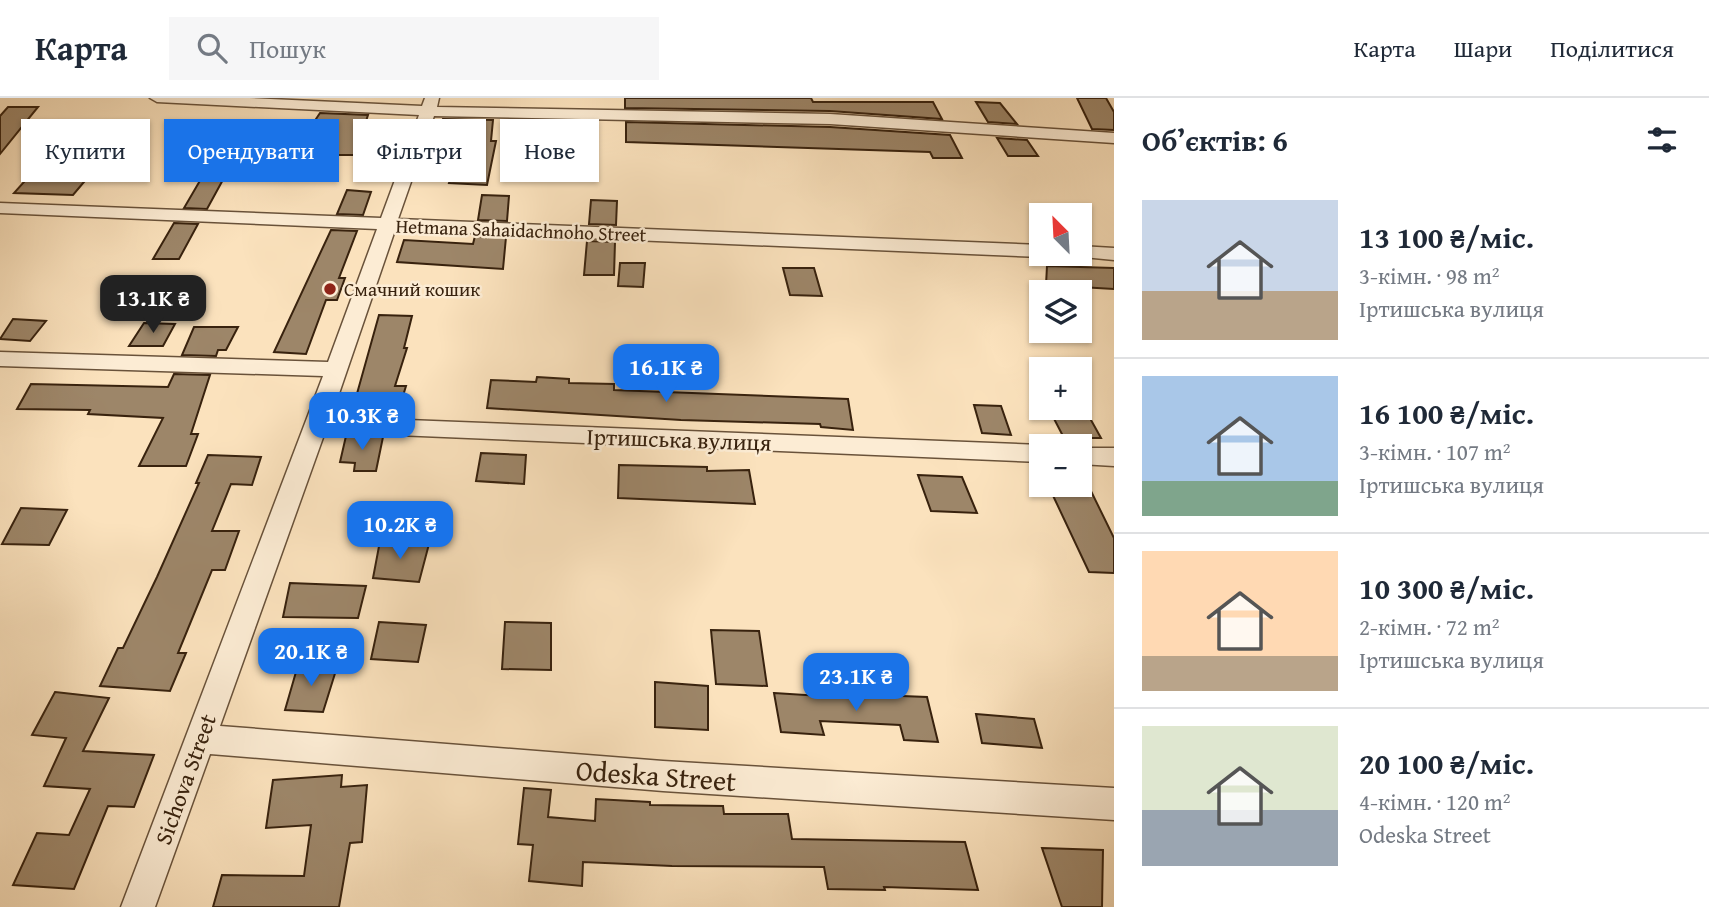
<!DOCTYPE html>
<html lang="uk">
<meta charset="utf-8">
<style>
body{margin:0;font-family:"Gentium Book Plus",serif;background:#f6f6f7;color:#1f2937;height:100vh;display:flex;flex-direction:column;font-size:26px;white-space:nowrap}
*{box-sizing:border-box;margin:0}
p{font-size:23px;color:#747a83}
.icon{flex:none;width:38px;height:38px;fill:none;stroke:currentColor;stroke-width:2;stroke-linecap:round;stroke-linejoin:round}
.map{position:relative;flex:1;overflow:hidden}
.drawer{display:flex;flex-direction:column;background:#fff;width:595px}
.drawer>*{flex:none}
.hud{position:absolute;left:21px;top:21px;width:665px;height:63px;display:flex;gap:14px}
.needle{width:46px;rotate:336deg}
.controls{position:absolute;left:1029px;top:105px;display:grid;gap:14px}
.controls a{display:grid;place-items:center;width:63px;height:63px;border-radius:0px;background:#fff;box-shadow:0 2px 5px #0004;font-size:35px}
.price{position:absolute;translate:-50% -60px;padding:0 16px;border-radius:14px;background:#1a73e8;color:#fff;font-size:23px;line-height:46px;filter:drop-shadow(0 2px 4px #0008)}
.price::after{content:'';position:absolute;left:50%;top:42px;width:21px;height:16px;margin-left:-10px;background:inherit;clip-path:polygon(0 0,100% 0,50% 100%)}
.price.active{background:#222;color:#fff}
ul{padding:0;list-style:none}
li{display:flex;align-items:center;gap:21px;height:175px;padding:0 28px}
li+li{border-top:2px solid #e0e1e3}
li span{display:grid;place-items:center;flex:none;width:196px;height:140px;border-radius:0px;color:#555}
li>.icon{margin-inline-start:auto}
span .icon{width:84px;height:84px;fill:#fffc;stroke-width:1}
li b{font-size:30px}
h2{display:flex;justify-content:space-between;align-items:center;height:84px;padding:0 28px;font-size:30px}
.pill{padding:0 24px;border-radius:0px;background:#fff;box-shadow:0 2px 5px #0004;font-size:24px;line-height:63px}
.pill.active{background:#1a73e8;color:#fff}
header{display:flex;align-items:center;gap:42px;box-sizing:border-box;height:98px;padding:0 35px;background:#fff;border-bottom:2px solid #e0e1e3}
header strong{font-size:33px}
nav{display:flex;gap:38px;margin-inline-start:auto;font-size:24px}
.search{width:490px;height:63px;background:#f6f6f7;display:flex;align-items:center;gap:18px;box-sizing:border-box;padding:0 24px;border-radius:0px;color:#747a83;font-size:26px}
main{display:flex;flex:1;min-height:0}
.map>svg:first-child{display:block}
.building{fill:#9d8669;stroke:#38220e;stroke-width:2}
.lines{fill:none;stroke-linecap:round;stroke-linejoin:round}
.minor-casing{stroke:#69523a;stroke-width:3}
.minor{fill:#fcecd4;fill-rule:evenodd}
.poi-dot{fill:#8f2418;stroke:#fcecd4;stroke-width:2.5}
.labels{text-anchor:middle;dominant-baseline:central;stroke-width:5;stroke-linejoin:round;paint-order:stroke}
.far-street-label{font-size:19px;fill:#38220e;stroke:#fcecd4}
.far-poi-label{font-size:19px;fill:#38220e;stroke:#fcecd4;text-anchor:start}
.street-label{font-size:23px;fill:#38220e;stroke:#fcecd4}
.near-street-label{font-size:28px;fill:#38220e;stroke:#fcecd4}
</style>
<header>
<strong>Карта</strong>
<div class="search"><svg class="icon" aria-label="search" viewBox="0 0 24 24"><circle cx="10" cy="10" r="6"/><path d="M15 15l6 6"/></svg>Пошук</div>
<nav><a>Карта</a><a>Шари</a><a>Поділитися</a></nav>
</header>
<main>
<div class="map">
<svg width="1114" height="809" viewBox="0 0 1114 809">
<rect width="100%" height="100%" fill="#fbe2bd"/>
<filter id="stains"><feTurbulence type="fractalNoise" baseFrequency=".00286" numOctaves="4"/><feColorMatrix values="0 0 0 0 .2 0 0 0 0 .09 0 0 0 0 .02 0 0 0 .5 -.17"/></filter>
<radialGradient id="worn" r=".72"><stop offset=".6" stop-color="#630" stop-opacity="0"/><stop offset="1" stop-color="#630" stop-opacity=".3"/></radialGradient>
<path class="building" d="M625,0H811L813,4H933L942,21L830,13L625,10Z
M1077,0H1106L1114,14V32L1092,31Z
M976,4L1000,5L1017,26L988,24Z
M8,9H38L0,56V18Z
M320,15L368,17L355,57H327L337,28L312,27Z
M443,21L493,22L491,43H496L487,87L449,85L457,63L431,62Z
M626,24L830,29L950,37L962,60H933L930,54L626,44Z
M997,40L1027,42L1038,58H1008Z
M215,57L231,67L207,111L184,110Z
M32,75L58,76L89,78L73,97L14,95Z
M347,92L371,94L363,117L337,116Z
M482,97L509,98L507,123L478,122Z
M591,102L617,103L616,127L589,126Z
M174,125L198,126L179,161H153Z
M331,132L357,133L339,180H345L337,202H326L306,256L274,254Z
M475,138L506,139L503,171L397,164L404,142L473,146Z
M587,143L615,144L614,177H584Z
M620,165H645L643,189L618,188Z
M1047,168L1114,170V191L1046,187Z
M783,170H814L822,198L790,197Z
M379,217L412,218L404,250H407L395,288H406L398,314L389,313L388,319L351,317Z
M13,221L46,223L30,243L0,241Z
M144,225L175,226L163,248H129Z
M194,229H238L226,252H218L216,258L182,257Z
M174,276L210,277L191,336H198L186,368H139L163,320L88,316L90,312L17,311L31,286L168,289Z
M537,279L569,281V285L614,286V292L848,301L853,332L821,329L820,326L681,322L487,310L491,282L536,284Z
M974,307L1001,308L1011,337L982,335Z
M1050,313H1086L1101,340H1064Z
M346,338L383,339L376,373H354L355,365L340,364Z
M481,355L526,357L524,386L476,383Z
M208,357L261,359L252,387L231,386L212,433H239L225,472H212L178,555H186L170,593L100,588L118,550H123L157,479L199,385H196Z
M619,367L707,369V373L749,372L755,406L618,400Z
M918,377L962,379L977,415L931,413Z
M1048,387H1088L1114,440V475L1089,474Z
M21,410L67,412L49,447L2,446Z
M380,443L429,446L419,484L373,480Z
M290,485L366,488L358,520L283,519Z
M379,524L426,527L418,564L371,561Z
M505,524L551,525V572L502,571Z
M711,532L759,533L767,588L716,586Z
M298,567L337,569L323,614L285,612Z
M655,584L708,588V632L655,629Z
M55,594L109,600L83,653L154,657L134,709L108,708L74,791L13,787L37,735L69,737L90,691L44,688L66,640L32,637Z
M774,595L852,600L851,596L927,599L938,644L904,642L900,627L820,623L824,637L781,634Z
M976,616L1034,621L1042,650L982,645Z
M342,677L341,689L367,687L362,744L350,745L339,809H213L222,777L304,778L311,727L266,730L273,682Z
M524,690L551,692L548,719L595,723L596,701L650,704V707L723,708L724,716H788L792,741L965,744L978,792L884,789L885,792L828,791L824,769L672,768L583,764L582,788L529,783L533,747L518,746Z
M1042,750L1103,752L1102,809H1062Z"/>
<g class="lines">
<defs>
<path id="minor" d="M150,0H249L422,8L425,0H439L437,9L830,16L1114,35V45L830,26L434,18L398,121L1041,147V156H1048L1041,159L395,132L331,319L1041,347L1044,348L1041,364L325,334L220,628L663,663L1114,690V722L663,693L210,656L155,809H121L323,278L0,268V254L328,264L377,131L0,115V105L381,120L419,17L157,4Z
M1080,148L1114,150V162L1073,158L1072,156H1080Z
M1080,350H1114V368L1080,366Z"/>
</defs>
<use href="#minor" class="minor-casing"/>
<use href="#minor" class="minor"/>
</g>
<circle class="poi-dot" cx="330" cy="191" r="7"/>
<g class="labels">
<g class="far-street-label">
<text transform="translate(521 132) rotate(2)">Hetmana Sahaidachnoho Street</text>
</g>
<g class="far-poi-label">
<text x="344" y="191">Смачний кошик</text>
</g>
<g class="street-label">
<text transform="translate(679 341) rotate(2)">Іртишська вулиця</text>
<text transform="translate(185 681) rotate(-70)">Sichova Street</text>
</g>
<g class="near-street-label">
<text transform="translate(656 677) rotate(4)">Odeska Street</text>
</g>
</g>
<rect width="100%" height="100%" filter="url(#stains)"/>
<rect width="100%" height="100%" fill="url(#worn)"/>
</svg>
<div class="controls">
<a><svg class="needle" viewBox="-14 -14 28 28"><path d="M0-13l5 13h-10z" fill="#e53935"/><path d="M0 13l5-13h-10z" fill="#747a83"/></svg></a>
<a><svg class="icon" aria-label="layers" viewBox="0 0 24 24"><path d="M12 4l9 5-9 5-9-5zM3 14l9 5 9-5"/></svg></a>
<a>+</a>
<a>−</a>
</div>
<b class="price active" style="left:153px;top:237px">13.1K ₴</b>
<b class="price" style="left:666px;top:306px">16.1K ₴</b>
<b class="price" style="left:362px;top:354px">10.3K ₴</b>
<b class="price" style="left:400px;top:463px">10.2K ₴</b>
<b class="price" style="left:311px;top:590px">20.1K ₴</b>
<b class="price" style="left:856px;top:615px">23.1K ₴</b>
<div class="hud">
<a class="pill">Купити</a>
<a class="pill active">Орендувати</a>
<a class="pill">Фільтри</a>
<a class="pill">Нове</a>
</div>
</div>
<section class="drawer">
<h2>Об’єктів: 6<svg class="icon" aria-label="filters" viewBox="0 0 24 24"><path d="M4 7h16M4 17h16"/><circle cx="9" cy="7" r="2"/><circle cx="15" cy="17" r="2"/></svg></h2>
<ul>
<li><span style="background:linear-gradient(#c9d6e8 65%,#b9a48a 0)"><svg class="icon" aria-label="home" viewBox="0 0 24 24"><path d="M3 11l9-7 9 7M6 9v11h12V9"/></svg></span><div><b>13 100 ₴/міс.</b><p>3-кімн. · 98 m²</p><p>Іртишська вулиця</p></div></li>
<li><span style="background:linear-gradient(#a9c7e8 75%,#7fa58c 0)"><svg class="icon" aria-label="home" viewBox="0 0 24 24"><path d="M3 11l9-7 9 7M6 9v11h12V9"/></svg></span><div><b>16 100 ₴/міс.</b><p>3-кімн. · 107 m²</p><p>Іртишська вулиця</p></div></li>
<li><span style="background:linear-gradient(#ffd9b3 75%,#b9a48a 0)"><svg class="icon" aria-label="home" viewBox="0 0 24 24"><path d="M3 11l9-7 9 7M6 9v11h12V9"/></svg></span><div><b>10 300 ₴/міс.</b><p>2-кімн. · 72 m²</p><p>Іртишська вулиця</p></div></li>
<li><span style="background:linear-gradient(#dfe7d0 60%,#9aa5b1 0)"><svg class="icon" aria-label="home" viewBox="0 0 24 24"><path d="M3 11l9-7 9 7M6 9v11h12V9"/></svg></span><div><b>20 100 ₴/міс.</b><p>4-кімн. · 120 m²</p><p>Odeska Street</p></div></li>
</ul>
</section>
</main>
